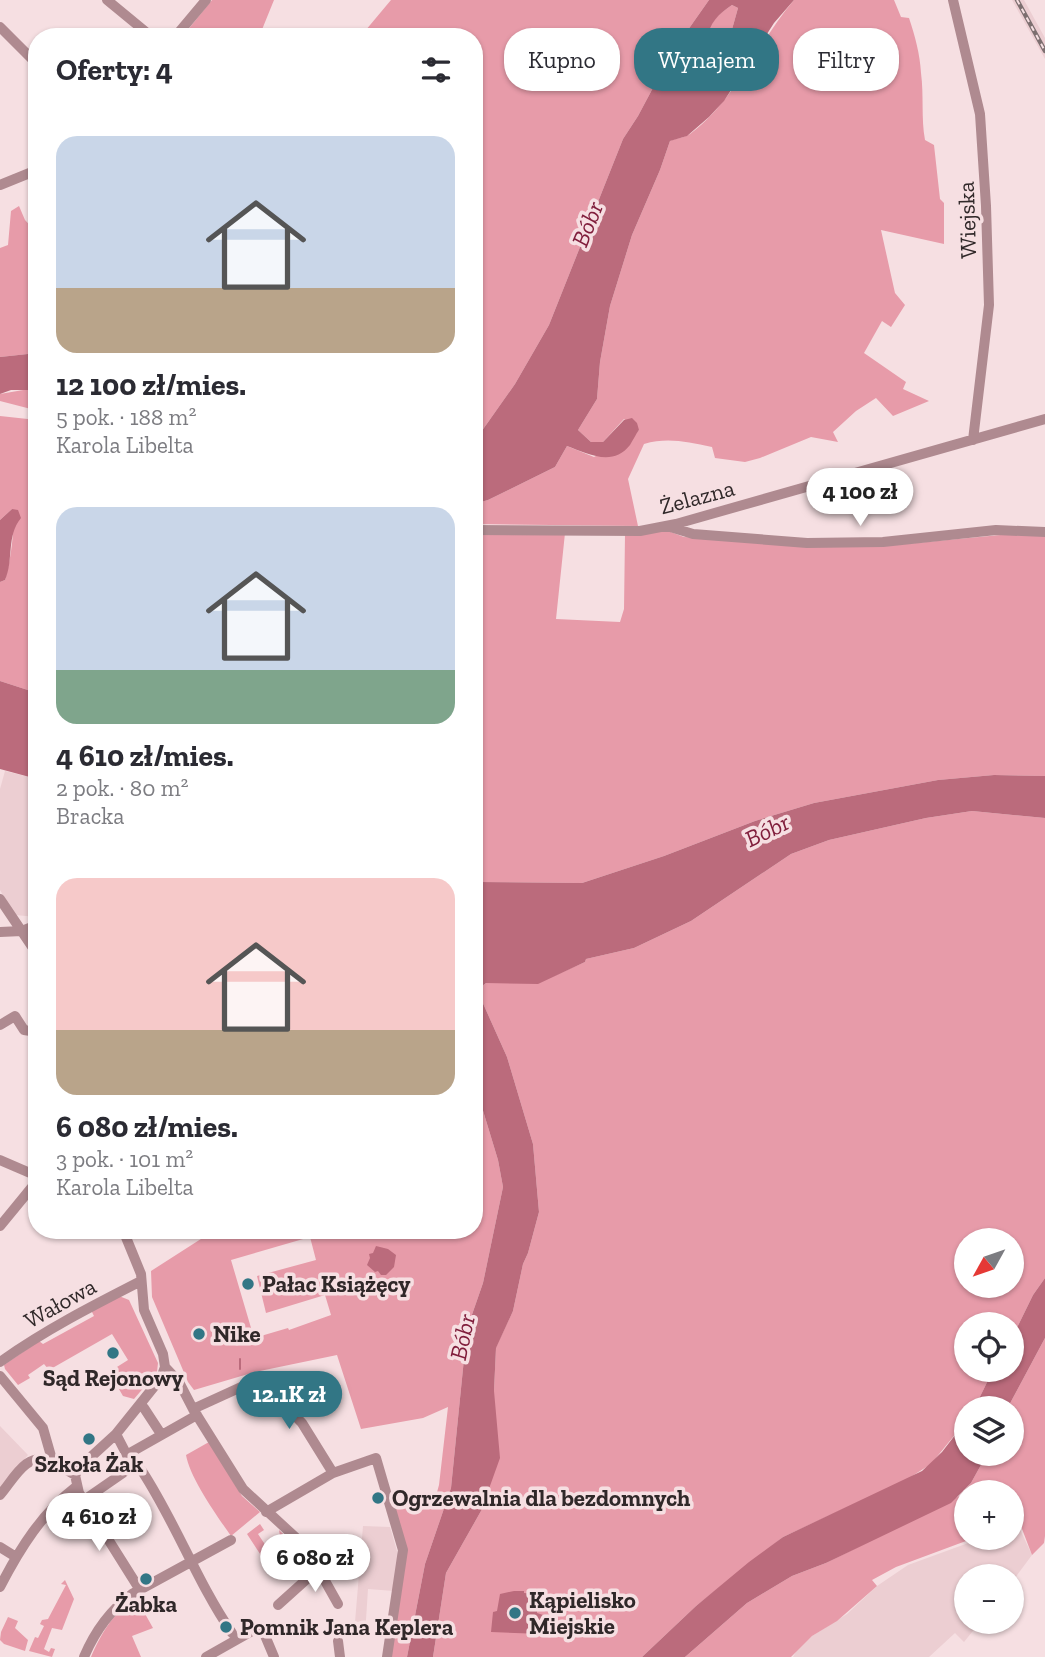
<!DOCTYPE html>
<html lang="pl">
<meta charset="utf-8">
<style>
body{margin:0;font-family:"Zilla Slab",serif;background:#f7f7f7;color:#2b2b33;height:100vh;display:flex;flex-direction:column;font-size:26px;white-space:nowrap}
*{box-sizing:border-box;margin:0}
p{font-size:23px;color:#7c7c81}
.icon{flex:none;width:38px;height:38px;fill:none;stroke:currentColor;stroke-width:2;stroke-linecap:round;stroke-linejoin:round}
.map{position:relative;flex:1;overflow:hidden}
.panel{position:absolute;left:28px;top:28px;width:455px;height:1211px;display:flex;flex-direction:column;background:#fff;border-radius:28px;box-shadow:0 2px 5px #0004}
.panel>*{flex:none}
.guide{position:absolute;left:504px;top:28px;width:436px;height:63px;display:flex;gap:14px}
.needle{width:46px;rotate:230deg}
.buttons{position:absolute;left:954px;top:1228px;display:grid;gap:14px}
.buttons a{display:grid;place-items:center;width:70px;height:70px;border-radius:50%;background:#fff;box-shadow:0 2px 5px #0004;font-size:35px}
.price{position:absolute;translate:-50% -60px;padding:0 16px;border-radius:24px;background:#fff;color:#222;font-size:23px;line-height:46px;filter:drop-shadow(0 2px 4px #0008)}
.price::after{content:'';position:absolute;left:50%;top:42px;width:21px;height:16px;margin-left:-10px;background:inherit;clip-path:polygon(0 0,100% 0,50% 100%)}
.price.active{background:#327685;color:#fff}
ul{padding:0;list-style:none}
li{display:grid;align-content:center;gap:14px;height:371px;padding:0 28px}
li span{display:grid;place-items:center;height:217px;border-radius:21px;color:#555}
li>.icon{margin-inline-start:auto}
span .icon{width:126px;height:126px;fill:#fffc;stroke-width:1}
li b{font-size:30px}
h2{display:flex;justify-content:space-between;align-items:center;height:84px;padding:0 28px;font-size:30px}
.tag{padding:0 24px;border-radius:28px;background:#fff;box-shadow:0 2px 5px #0004;font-size:24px;line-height:63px}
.tag.active{background:#327685;color:#fff}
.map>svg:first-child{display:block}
.built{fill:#ecced2}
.green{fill:#e79ba9;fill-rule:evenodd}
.water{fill:#bb6b7c;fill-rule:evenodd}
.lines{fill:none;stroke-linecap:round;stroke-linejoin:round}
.stream{stroke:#bb6b7c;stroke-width:2}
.minor{stroke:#af8a90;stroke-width:10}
.rail-casing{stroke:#7d6f70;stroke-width:4.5}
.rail{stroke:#f6dfe2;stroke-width:2;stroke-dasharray:5;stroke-linecap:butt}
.poi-dot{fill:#327685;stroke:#f6dfe2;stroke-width:2.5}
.labels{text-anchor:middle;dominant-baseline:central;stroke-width:7;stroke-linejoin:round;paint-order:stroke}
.street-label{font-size:23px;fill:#302829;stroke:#f6dfe2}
.poi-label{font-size:23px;font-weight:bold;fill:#302829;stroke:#f6dfe2;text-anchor:start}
.water-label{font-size:24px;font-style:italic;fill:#801e3c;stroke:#f6dfe2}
</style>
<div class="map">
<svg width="1045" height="1657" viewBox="0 0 1045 1657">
<rect width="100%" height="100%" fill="#f6dfe2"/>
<path class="built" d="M1012,0H1024L1045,38V59Z
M5,771L37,779V917L15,915L0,890V789Z
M0,1426L28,1455L0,1489Z
M1017,1523L1032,1555L1012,1582V1577H966V1622H980L964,1642L955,1633L929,1657H793L798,1648L812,1636L847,1614L877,1586L908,1565L982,1538H1012V1525Z
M363,1526L390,1527L399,1558L394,1591L368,1589L365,1635L354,1634Z"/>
<path class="green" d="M212,0H274L259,37H182Z
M391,0H709L671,54L638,116L623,139L549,325L515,384L479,435L474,437V37H360Z
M794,0H894L901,17L909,18C915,36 920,54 921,73C924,96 921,118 925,140L934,145L940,199L944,203V244L881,230L895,293L905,305L891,327L882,321L864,353L906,382L903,389L929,401L893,416L876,398L856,411L833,432L838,442L811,437L760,458L745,462L715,458L712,447C687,442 668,437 644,444L628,479L638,526L474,524V504L488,500L555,467L567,446L594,457L634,436L639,430L624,419L603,442H591L578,430L597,399L600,362L610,306L632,235L660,170L670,141C676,138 684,138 690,134C735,101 758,42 794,0Z
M732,5L738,8L731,33L712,52C701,29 713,18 732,5Z
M19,206L25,220L37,233V353L0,357V248L8,245L11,211Z
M29,389L37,390V409H31L0,401V394Z
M0,416L37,420V693L0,681V582L5,580C11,558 15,532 12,509L0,520Z
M668,531L684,537L873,547L1011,534L1045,536V776L994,775L938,780L814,803L755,821L664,856L582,883L479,882L474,879V532L565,533L556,619L620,622L624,609L625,535Z
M972,811L1045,818V1278L1033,1295L1012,1338V1325H966V1370H993L974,1409H966V1421L931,1464L906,1480L783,1537L696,1606L642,1657H433L446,1573L481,1511L494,1391L496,1347L513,1311L523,1264L528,1253L539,1212L533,1144L507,1057L477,990L486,983H538L585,962L586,959L634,948L691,921L791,854L829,840L926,818ZM966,1241H1012V1286H966Z
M474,1081L498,1160L503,1187L483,1283L467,1329L451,1488L425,1564L407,1657H390L404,1556L393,1503H434L439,1485L448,1407L423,1418L361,1429L337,1355L255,1372L194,1390L188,1382L152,1297L151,1271L204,1237L200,1230H474ZM310,1237L316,1260L257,1276L266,1313L325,1295L331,1315L289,1330L288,1328L254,1338L231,1260Z
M119,1296L129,1300L158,1363L157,1372L134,1399L123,1396L109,1372L128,1360L112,1334L49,1370L44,1364L28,1375L30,1378L18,1385L5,1369L4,1365L39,1341L43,1344L94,1316L91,1310Z
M1045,1338V1536L1044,1543L1032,1555L1019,1521L1012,1522V1493H966V1538H974L896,1567L872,1580L877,1586L837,1621L812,1636L791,1657H685L747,1603L792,1576L826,1563L961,1495L971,1483L987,1454H1012V1409H1007Z
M209,1442L242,1496L260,1512L231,1536C217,1516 190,1478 186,1455Z
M260,1524L264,1530L258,1534L266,1546L280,1536L279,1530L299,1549L298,1552L292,1556L289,1551L284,1553L282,1548L278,1550L280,1555L264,1560L247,1534Z
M65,1580L74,1599L62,1630L52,1628L44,1649L49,1652L51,1648L55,1649L52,1657L29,1651L35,1637L38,1638L44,1626L40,1624L42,1620L48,1619L66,1585L61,1584Z
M134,1601L139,1603L153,1628L132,1636L141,1657H91C100,1636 113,1612 134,1601Z
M8,1617L18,1621L15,1628L28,1640L25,1651L4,1644L0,1640L1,1632Z"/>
<path class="water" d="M709,0H794L774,23L724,101L709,117L687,136L670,141L660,170L632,235L610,306L600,362L597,399L578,430L591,442H603L624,420L632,418L637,423L639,430C636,434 633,440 630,445C613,467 588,454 567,446L555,467L488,500L474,504V437L479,435L515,384L549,325L623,139L638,116L671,54ZM732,5L738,8L731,33L712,51L706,40C710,23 718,14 732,5Z
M37,353V390H11L0,394V357Z
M12,509L18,510L21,518C6,536 14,560 5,580L0,582V520Z
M0,681L37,693V779L0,769Z
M994,775L1045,776V818L972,811L926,818L829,840L791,854L691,921L634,948L586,959L585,962L538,984L486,983L477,990L507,1057L533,1144L539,1212L528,1253L523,1264L513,1311L496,1348L494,1391L500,1458L481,1511L446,1573L433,1657H407L425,1564L451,1488L467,1329L483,1283L503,1187L498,1160L474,1081V879L479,882L582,883L664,856L755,821L814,803L938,780Z
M376,1246L388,1249L396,1255L394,1267L386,1275H381L378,1271L375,1272L367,1265L370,1258L369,1254L373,1253Z
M1045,1278V1338L1007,1409H974L993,1370H1012V1338L1033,1295Z
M966,1421V1454H987L971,1483L951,1503L826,1563L792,1576L747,1603L685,1657H642L696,1606L749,1562L783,1537L922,1471L942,1452Z
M514,1591H524V1593L535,1594L537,1597V1613L543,1615L542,1634L491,1632L493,1612L497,1611L500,1594Z"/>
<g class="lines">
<path class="stream" d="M240,1369V1359"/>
<path class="minor" d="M107,0L152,37
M953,0L980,114L986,206L989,305L973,440
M0,27L37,64
M175,37L206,0
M0,185L37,170
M667,526L693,534L807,543L883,542L996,530L1045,532
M474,530L640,531L676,524L1045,419
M0,899L37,954
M0,932L22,931L37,925
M0,1025L15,1016L24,1030L37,1032
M0,1160L37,1176
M0,1226L37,1181
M123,1230L141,1274L144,1310L163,1354L165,1367L161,1378L116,1434L81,1466L75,1475L79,1493L140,1590
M0,1362C45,1330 92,1306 141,1281
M165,1367L179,1382L193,1409L243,1489L306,1547L338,1604
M0,1376L43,1428L51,1456V1461L75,1475
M144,1408L161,1434
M193,1409L259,1379L302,1423L333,1473
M128,1454L197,1415
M142,1471C176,1523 197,1582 232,1633
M0,1495C14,1479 26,1451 51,1461
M84,1500L123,1473L131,1463L116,1434
M266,1512L333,1473L376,1458L403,1550L387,1657
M0,1547L16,1557
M0,1587C20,1548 42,1513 77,1486
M278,1605L318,1569
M338,1641L340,1657
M84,1657C95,1631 109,1611 132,1594L231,1540
M206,1657L261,1626L274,1657"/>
<defs>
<path id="rail" d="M1017,0L1045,51"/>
</defs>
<use href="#rail" class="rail-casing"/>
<use href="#rail" class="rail"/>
</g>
<g class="poi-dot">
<circle cx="248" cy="1284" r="7"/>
<circle cx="199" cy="1334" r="7"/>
<circle cx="113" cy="1353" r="7"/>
<circle cx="89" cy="1439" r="7"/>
<circle cx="378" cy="1498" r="7"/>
<circle cx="146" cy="1579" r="7"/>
<circle cx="515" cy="1613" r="7"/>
<circle cx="226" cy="1627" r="7"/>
</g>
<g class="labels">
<g class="street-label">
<text transform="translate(967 220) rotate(-92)">Wiejska</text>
<text transform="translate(697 497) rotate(-15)">Żelazna</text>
<text transform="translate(60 1303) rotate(-29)">Wałowa</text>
</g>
<g class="poi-label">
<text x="262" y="1284">Pałac Książęcy</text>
<text x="213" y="1334">Nike</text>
<text x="113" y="1378" text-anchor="middle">Sąd Rejonowy</text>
<text x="89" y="1464" text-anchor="middle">Szkoła Żak</text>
<text x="392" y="1498">Ogrzewalnia dla bezdomnych</text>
<text x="529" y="1600">Kąpielisko<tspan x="529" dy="26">Miejskie</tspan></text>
<text x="146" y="1604" text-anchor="middle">Żabka</text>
<text x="240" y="1627">Pomnik Jana Keplera</text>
</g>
<g class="water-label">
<text transform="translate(587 224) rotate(-68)">Bóbr</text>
<text transform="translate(767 830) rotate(-26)">Bóbr</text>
<text transform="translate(462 1337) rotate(-78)">Bóbr</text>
</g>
</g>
</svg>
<div class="buttons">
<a><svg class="needle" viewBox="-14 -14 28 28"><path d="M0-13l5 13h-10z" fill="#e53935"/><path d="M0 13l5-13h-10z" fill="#7c7c81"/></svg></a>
<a><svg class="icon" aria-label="locate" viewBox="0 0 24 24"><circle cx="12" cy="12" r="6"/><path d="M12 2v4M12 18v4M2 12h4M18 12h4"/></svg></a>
<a><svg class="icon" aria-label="layers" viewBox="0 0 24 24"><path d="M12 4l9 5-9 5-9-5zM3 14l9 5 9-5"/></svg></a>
<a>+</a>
<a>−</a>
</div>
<b class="price" style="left:860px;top:528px">4 100 zł</b>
<b class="price active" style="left:289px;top:1431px">12.1K zł</b>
<b class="price" style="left:99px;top:1553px">4 610 zł</b>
<b class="price" style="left:315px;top:1594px">6 080 zł</b>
<div class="guide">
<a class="tag">Kupno</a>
<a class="tag active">Wynajem</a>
<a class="tag">Filtry</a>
</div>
<section class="panel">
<h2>Oferty: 4<svg class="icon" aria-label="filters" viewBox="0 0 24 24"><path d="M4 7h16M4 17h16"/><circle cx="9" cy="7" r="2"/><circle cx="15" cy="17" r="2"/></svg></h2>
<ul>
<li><span style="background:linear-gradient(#c9d6e8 70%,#b9a48a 0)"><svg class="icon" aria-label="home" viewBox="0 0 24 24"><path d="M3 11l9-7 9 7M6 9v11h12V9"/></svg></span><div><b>12 100 zł/mies.</b><p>5 pok. · 188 m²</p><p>Karola Libelta</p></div></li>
<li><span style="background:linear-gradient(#c9d6e8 75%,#7fa58c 0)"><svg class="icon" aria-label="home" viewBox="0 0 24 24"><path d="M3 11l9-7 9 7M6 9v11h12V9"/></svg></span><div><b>4 610 zł/mies.</b><p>2 pok. · 80 m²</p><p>Bracka</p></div></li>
<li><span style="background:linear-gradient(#f6c9c9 70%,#b9a48a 0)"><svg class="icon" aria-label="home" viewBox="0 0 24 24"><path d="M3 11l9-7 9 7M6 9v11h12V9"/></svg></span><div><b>6 080 zł/mies.</b><p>3 pok. · 101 m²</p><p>Karola Libelta</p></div></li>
</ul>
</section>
</div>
